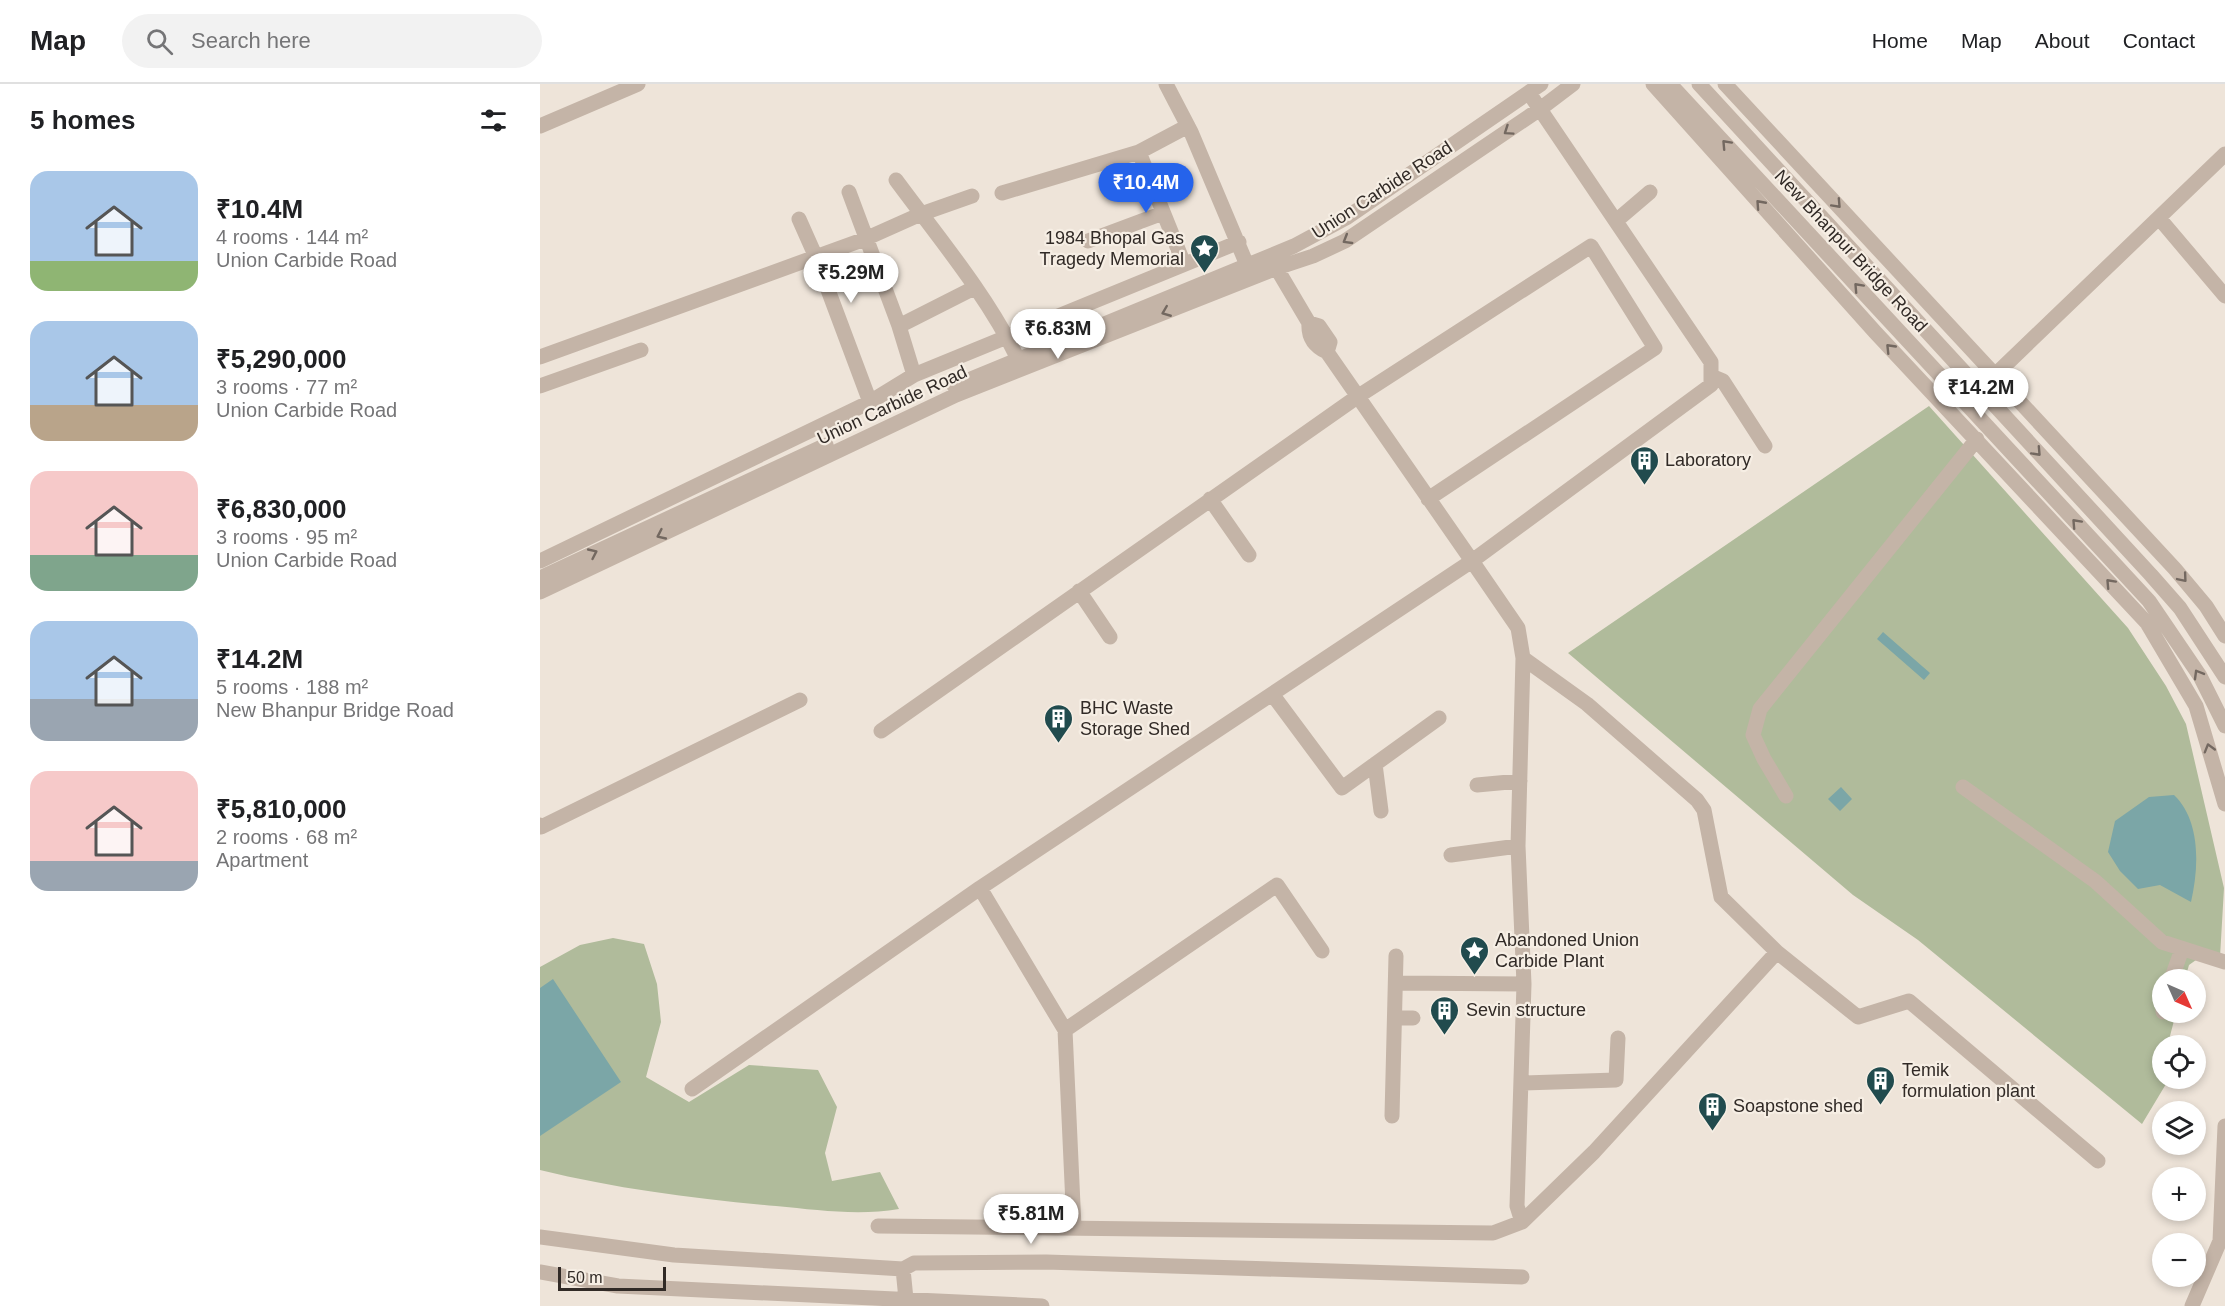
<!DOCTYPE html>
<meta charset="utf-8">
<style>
body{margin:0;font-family:Helvetica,sans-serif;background:#f2f2f2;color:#202124;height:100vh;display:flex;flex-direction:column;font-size:22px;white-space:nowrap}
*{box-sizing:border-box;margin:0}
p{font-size:20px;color:#757577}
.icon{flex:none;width:33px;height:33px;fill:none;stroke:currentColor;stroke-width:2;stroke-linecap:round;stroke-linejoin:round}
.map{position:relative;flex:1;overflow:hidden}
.sheet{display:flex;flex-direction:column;background:#fff;width:540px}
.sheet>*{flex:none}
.needle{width:39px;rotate:135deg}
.tools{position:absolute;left:1612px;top:885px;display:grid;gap:12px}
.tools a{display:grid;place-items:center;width:54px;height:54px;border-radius:50%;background:#fff;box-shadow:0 3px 9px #0003;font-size:30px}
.scale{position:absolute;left:18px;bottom:15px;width:108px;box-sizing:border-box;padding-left:6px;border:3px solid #312a26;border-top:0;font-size:16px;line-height:21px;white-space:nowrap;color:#312a26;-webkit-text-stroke:4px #f6eee4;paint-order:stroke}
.price{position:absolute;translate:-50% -51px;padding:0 14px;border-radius:21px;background:#fff;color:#222;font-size:20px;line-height:39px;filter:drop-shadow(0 2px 3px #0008)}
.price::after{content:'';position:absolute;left:50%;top:36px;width:18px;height:14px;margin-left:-9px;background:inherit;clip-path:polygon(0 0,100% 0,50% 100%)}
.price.active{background:#2563eb;color:#fff}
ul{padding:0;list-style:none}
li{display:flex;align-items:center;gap:18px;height:150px;padding:0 30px}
li span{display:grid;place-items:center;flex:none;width:168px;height:120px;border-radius:18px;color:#555}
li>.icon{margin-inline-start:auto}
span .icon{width:72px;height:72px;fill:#fffc;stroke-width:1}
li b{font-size:26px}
h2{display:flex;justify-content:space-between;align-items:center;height:72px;padding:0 30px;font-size:26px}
header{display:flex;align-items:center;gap:36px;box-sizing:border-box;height:84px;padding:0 30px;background:#fff;border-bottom:2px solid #e0e0e0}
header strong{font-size:28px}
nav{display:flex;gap:33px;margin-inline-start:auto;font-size:21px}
.search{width:420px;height:54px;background:#f2f2f2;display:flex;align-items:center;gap:15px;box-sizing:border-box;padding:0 21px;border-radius:33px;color:#757577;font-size:22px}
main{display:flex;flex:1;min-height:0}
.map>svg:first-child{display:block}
.green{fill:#b0bb9b}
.water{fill:#7ba6a7}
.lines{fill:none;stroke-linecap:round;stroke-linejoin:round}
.minor{stroke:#c4b4a7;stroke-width:15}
.oneway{stroke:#736860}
.labels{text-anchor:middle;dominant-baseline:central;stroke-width:4.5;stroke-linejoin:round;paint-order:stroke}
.street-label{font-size:18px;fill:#312a26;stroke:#f6eee4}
.poi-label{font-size:18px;fill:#312a26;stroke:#f6eee4;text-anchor:start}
</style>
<header>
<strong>Map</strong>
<div class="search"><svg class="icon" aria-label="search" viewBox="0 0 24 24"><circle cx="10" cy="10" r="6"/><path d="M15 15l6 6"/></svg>Search here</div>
<nav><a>Home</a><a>Map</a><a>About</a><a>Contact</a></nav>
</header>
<main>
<section class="sheet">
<h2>5 homes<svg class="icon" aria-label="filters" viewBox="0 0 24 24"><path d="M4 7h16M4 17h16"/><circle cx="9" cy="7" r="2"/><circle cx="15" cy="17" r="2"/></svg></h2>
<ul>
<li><span style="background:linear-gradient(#a9c7e8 75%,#8fb573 0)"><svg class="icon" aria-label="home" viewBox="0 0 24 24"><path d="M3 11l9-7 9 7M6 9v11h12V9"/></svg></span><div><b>₹10.4M</b><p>4 rooms · 144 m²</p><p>Union Carbide Road</p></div></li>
<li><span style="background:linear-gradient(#a9c7e8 70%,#b9a48a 0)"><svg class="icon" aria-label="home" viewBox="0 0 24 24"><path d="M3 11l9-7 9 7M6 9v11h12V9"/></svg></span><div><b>₹5,290,000</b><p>3 rooms · 77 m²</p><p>Union Carbide Road</p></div></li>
<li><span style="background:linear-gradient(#f6c9c9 70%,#7fa58c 0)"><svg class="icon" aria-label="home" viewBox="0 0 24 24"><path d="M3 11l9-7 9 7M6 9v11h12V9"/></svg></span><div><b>₹6,830,000</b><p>3 rooms · 95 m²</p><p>Union Carbide Road</p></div></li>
<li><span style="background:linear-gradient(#a9c7e8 65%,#9aa5b1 0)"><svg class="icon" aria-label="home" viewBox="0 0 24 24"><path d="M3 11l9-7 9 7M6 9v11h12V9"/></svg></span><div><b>₹14.2M</b><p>5 rooms · 188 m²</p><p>New Bhanpur Bridge Road</p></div></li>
<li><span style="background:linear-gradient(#f6c9c9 75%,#9aa5b1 0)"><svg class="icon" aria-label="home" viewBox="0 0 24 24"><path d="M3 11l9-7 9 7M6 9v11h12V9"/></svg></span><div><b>₹5,810,000</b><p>2 rooms · 68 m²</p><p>Apartment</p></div></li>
</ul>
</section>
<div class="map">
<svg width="1685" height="1222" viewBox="0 0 1685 1222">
<rect width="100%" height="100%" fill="#eee4d9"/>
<path class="green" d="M1389,322L1588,544L1626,602L1646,640L1684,804L1680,873L1663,871L1649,881L1645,895L1623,896V928L1636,929L1630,952L1634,961L1623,962V994L1629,995L1602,1040L1378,856L1313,811L1028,569Z
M73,854L104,860L117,900L121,938L106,993L149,1018L209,981L278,986L297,1023L285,1069L292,1097L340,1088L359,1125C318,1132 278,1126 236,1122C156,1115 78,1105 0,1086V883L40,861Z"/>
<path class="water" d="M1343,548L1390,589L1384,596L1337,555Z
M1301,703L1312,715L1300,727L1288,715Z
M1634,711C1661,737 1659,783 1651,818L1620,801L1598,805L1580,787L1568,768L1575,737L1609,713Z
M13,895L81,998L0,1052V904Z"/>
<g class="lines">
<path class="minor" d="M626,0L651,48L707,181
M1113,0L1335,248L1607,539L1656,622L1685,720
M1130,0L1609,517L1660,592L1685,642
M1159,0L1611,491L1640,524L1685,593
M1185,0L1635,485L1666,522L1685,552
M0,42L98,0
M599,68L644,180
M356,96C398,153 447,211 478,275
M309,108L359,242L374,291
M462,109L599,68L648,42
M1619,134L1685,212
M259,135L275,171L330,318
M1076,137L1110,108
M548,157L623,129
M769,239L779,242L790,258L787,268
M359,242L434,204
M0,273L325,155L381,130L432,112
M1455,291L1685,70
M1171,292L1183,297L1225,362
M0,302L101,266
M414,302L754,162L806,134L1001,0
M670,415L709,471
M0,477L330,318L374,291L699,158
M0,494L286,361
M539,507L570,553
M0,508L416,311L737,184L773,172L805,157L1000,25L1033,0
M983,574L1047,620L1157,716L1164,726L1181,813L1237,868L1318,933L1369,917L1558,1077
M732,610L802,704L899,634
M341,647L817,313L1051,162L1115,264L888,415
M835,680L841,727
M937,701L980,697
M1423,703L1555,797L1622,858L1685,878
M1246,712L1224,675L1213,651L1220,625L1437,355
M0,741L1,743L260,616
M911,771L978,762
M440,804L525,946
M1631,896L1642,865
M856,899L984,900
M1623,920V928
M855,934H873
M982,999L1076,996L1078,954
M152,1005L440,804L932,477L787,268C774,262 768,253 769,239L730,173
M852,1032L856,872
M982,1138L977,1122L984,900L978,762L983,574L978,544L932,477L1171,301V278L989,9
M338,1142L953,1149L982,1138L1054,1068L1237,868
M534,1143L525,946L737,801L782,867
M0,1153L134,1171L363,1185L374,1179L506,1178L982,1193
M363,1185L366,1215
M0,1188L78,1202L502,1222
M1652,1222L1680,1157L1685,1042"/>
</g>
<defs><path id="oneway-chevron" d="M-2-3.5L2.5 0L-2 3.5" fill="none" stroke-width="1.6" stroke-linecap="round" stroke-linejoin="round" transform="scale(1.5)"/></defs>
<g class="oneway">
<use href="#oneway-chevron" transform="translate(968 47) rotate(146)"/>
<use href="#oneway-chevron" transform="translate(1186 60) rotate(-133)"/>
<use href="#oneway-chevron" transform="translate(1220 120) rotate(-132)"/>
<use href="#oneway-chevron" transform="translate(1297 120) rotate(47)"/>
<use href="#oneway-chevron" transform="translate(807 156) rotate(149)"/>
<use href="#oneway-chevron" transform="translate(1318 203) rotate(-133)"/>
<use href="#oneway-chevron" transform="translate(626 228) rotate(158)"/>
<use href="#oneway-chevron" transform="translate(1350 264) rotate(-134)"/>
<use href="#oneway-chevron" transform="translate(1497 368) rotate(47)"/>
<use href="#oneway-chevron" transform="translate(1536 439) rotate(-133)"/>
<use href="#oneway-chevron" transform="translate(121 451) rotate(155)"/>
<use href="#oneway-chevron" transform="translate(53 469) rotate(-25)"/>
<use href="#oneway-chevron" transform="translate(1643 494) rotate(50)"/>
<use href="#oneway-chevron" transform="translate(1570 499) rotate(-133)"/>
<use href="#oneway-chevron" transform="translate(1658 590) rotate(-120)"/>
<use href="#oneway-chevron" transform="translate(1669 664) rotate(-106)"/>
</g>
<defs>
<symbol id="sight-pin" viewBox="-11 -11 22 30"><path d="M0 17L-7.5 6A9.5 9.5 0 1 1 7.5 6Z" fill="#214b4e" stroke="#f6eee4"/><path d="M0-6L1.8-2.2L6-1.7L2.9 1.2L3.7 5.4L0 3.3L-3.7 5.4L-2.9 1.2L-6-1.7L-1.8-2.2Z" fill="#fff"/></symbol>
<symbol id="building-pin" viewBox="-11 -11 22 30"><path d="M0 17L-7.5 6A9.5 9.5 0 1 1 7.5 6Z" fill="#214b4e" stroke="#f6eee4"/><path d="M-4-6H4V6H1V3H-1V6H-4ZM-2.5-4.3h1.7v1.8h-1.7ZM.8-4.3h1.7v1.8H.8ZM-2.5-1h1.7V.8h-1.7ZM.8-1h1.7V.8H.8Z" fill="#fff"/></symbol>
</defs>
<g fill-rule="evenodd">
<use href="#sight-pin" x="648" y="148" width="33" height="45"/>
<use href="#building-pin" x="1088" y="360" width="33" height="45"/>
<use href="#building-pin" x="502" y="618" width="33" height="45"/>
<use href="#sight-pin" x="918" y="850" width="33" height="45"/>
<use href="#building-pin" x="888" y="910" width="33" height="45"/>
<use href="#building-pin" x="1324" y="980" width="33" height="45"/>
<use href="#building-pin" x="1156" y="1006" width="33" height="45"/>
</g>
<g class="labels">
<g class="street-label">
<text transform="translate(842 106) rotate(-33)">Union Carbide Road</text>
<text transform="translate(1311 167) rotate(47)">New Bhanpur Bridge Road</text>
<text transform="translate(352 321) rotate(-25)">Union Carbide Road</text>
</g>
<g class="poi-label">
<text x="644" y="154" text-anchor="end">1984 Bhopal Gas<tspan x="644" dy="21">Tragedy Memorial</tspan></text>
<text x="1125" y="376">Laboratory</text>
<text x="540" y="624">BHC Waste<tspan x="540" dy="21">Storage Shed</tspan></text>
<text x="955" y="856">Abandoned Union<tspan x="955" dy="21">Carbide Plant</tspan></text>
<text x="926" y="926">Sevin structure</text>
<text x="1362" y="986">Temik<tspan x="1362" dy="21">formulation plant</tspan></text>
<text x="1193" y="1022">Soapstone shed</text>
</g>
</g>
</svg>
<div class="tools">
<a><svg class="needle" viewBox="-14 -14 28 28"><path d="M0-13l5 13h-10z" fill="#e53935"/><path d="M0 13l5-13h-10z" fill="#757577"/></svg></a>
<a><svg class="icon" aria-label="locate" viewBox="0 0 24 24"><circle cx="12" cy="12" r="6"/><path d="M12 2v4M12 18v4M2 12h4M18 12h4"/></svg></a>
<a><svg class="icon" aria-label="layers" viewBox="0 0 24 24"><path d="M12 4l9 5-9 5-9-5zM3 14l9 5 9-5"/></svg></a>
<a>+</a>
<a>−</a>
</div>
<div class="scale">50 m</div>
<b class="price active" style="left:606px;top:130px">₹10.4M</b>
<b class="price" style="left:311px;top:220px">₹5.29M</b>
<b class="price" style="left:518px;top:276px">₹6.83M</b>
<b class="price" style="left:1441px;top:335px">₹14.2M</b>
<b class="price" style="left:491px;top:1161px">₹5.81M</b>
</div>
</main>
